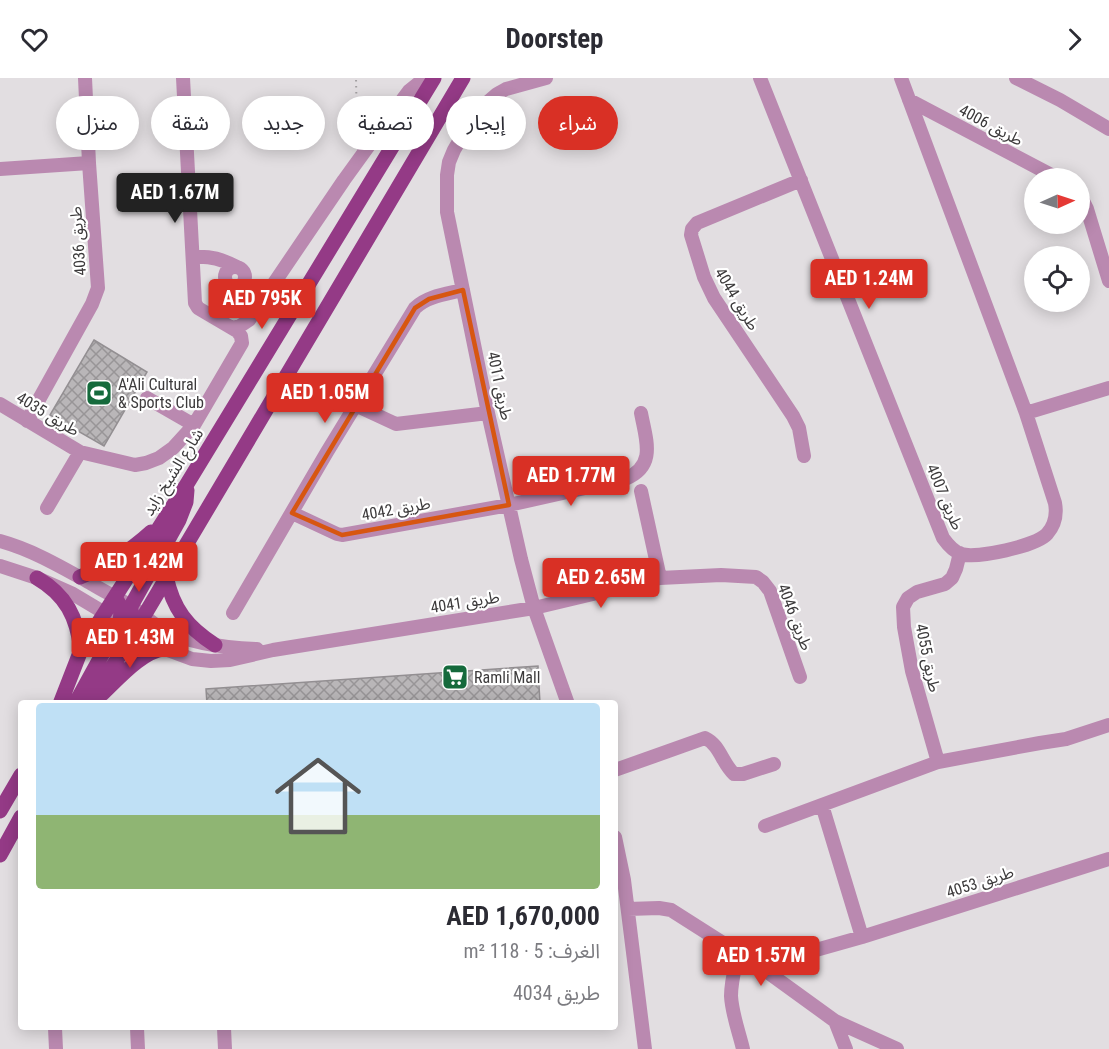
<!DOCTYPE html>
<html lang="ar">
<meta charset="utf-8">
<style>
body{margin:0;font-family:"Roboto Condensed","Noto Sans Arabic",sans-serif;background:#f2f2f3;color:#2b2b33;direction:rtl;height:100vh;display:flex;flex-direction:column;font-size:22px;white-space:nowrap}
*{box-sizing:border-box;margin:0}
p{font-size:20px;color:#7c7c81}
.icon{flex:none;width:33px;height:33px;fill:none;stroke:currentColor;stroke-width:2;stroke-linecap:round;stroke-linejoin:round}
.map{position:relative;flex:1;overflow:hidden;direction:ltr}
.sheet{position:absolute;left:18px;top:622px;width:600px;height:330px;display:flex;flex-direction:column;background:#fff;border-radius:6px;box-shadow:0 3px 15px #0003;direction:rtl}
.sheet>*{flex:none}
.guide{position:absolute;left:18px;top:18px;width:600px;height:54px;direction:rtl;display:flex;gap:12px}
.needle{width:39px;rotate:87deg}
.controls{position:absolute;left:1024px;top:90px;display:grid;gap:12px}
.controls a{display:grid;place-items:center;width:66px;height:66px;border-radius:50%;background:#fff;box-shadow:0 3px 15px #0003;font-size:30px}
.price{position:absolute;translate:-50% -51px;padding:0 14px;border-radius:6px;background:#d93025;color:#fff;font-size:20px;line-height:39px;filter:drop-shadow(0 2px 3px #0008)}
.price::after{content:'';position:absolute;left:50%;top:36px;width:18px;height:14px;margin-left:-9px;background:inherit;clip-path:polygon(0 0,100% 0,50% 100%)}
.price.on{background:#222;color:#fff}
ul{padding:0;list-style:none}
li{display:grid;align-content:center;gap:12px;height:318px;padding:0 18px}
li span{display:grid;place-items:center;height:186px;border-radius:6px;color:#555}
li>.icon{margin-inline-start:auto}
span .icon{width:108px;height:108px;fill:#fffc;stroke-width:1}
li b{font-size:26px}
.chip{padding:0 21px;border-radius:27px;background:#fff;box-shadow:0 3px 15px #0003;font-size:21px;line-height:54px}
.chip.on{background:#d93025;color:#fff}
header{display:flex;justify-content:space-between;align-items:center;height:78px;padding:0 18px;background:#fff;font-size:27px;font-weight:700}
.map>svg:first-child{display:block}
.building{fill:url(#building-cross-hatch);stroke:#938f92;stroke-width:1.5}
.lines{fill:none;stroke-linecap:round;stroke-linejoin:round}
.path{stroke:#a29fa1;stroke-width:2;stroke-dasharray:1.5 4.5;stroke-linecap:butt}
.minor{stroke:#ba89b0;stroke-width:14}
.major{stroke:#943a86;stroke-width:15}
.marked{fill:none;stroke:#d75611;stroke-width:4.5;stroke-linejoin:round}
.labels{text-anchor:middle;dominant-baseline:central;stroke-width:4.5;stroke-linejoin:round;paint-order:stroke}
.street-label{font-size:16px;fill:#3c3a3b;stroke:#fff}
.poi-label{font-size:16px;fill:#3c3a3b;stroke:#fff;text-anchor:start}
</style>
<header><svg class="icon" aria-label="forward" viewBox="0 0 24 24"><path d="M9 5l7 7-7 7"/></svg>Doorstep<svg class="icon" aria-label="heart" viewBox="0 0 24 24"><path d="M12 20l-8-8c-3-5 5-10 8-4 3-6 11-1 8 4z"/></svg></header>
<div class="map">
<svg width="1109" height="971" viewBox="0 0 1109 971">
<defs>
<pattern id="building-cross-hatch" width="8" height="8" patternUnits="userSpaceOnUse" patternTransform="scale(1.5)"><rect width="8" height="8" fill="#b9b6b8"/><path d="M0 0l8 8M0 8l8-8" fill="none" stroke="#989597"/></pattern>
</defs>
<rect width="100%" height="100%" fill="#e2dee1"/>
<path class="building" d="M94,262L147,294L104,368L50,337Z
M538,588L540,626H207L206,611Z"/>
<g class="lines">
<path class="path" d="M353,69L357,51L356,0"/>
<path class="minor" d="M546,0L506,11L497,16L482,29L468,48L454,72L449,84L447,97V134L488,335L521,481L534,530L568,626
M760,0L943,460C948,467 953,473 961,476C977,481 1036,468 1047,456C1055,447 1057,436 1055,425L1026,335L901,0
M1016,0L1060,22L1109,51
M909,22L1057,100
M0,91L89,85
M801,102L697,145L692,151L691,157L704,199L714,220L793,338L799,350L804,378
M1080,117L1087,131L1109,203
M193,179C212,178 221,181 237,189
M225 199a10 10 0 1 1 20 0a10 10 0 1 1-20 0Z
M232,250L240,248L249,242L344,102L391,37L409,13L425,0
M147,320L194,347
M0,326L80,374L135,387L146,385L159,380L173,370L194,347L242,265L241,258L237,253L203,233L198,230L195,225L183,0
M355,327L396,346L488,335
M1026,335L1109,310
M27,343L92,226L98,210L89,85L85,0
M641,413L660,500
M47,430L80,374
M292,435L337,456L342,457L509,427L625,401C657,388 646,362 641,335
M0,463C33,472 63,490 92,506C105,514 120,521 132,529C143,536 151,545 162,551C191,566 225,570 257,571
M0,488L37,500L73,516L165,571L192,581L211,583L230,582L273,572L534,530L660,500L721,497L756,499L763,504L770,513L800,599
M233,535L327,374L415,230C427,218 447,216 463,212
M938,684L912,593L904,549L903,529L908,520L917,514L945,506L952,500L956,491L960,475
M615,692L705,660C720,667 722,685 734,696H743L774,686
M822,727L862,859
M765,748L938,684L1040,665L1066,661L1109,647
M615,759L624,802L645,971
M628,831L659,830L671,832L759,888L835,943L897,971
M738,875C735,889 731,904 731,918C732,936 739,954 743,971
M759,888L862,859L1109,781
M835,943L846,971
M55,950L56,971
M137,950L138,971
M224,950L225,971"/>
<path class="major" d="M166,498C173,531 187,549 215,567
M80,499C107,488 129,474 151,454
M37,500C66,517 77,539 81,572
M135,553L131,541V528L179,442L186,424L187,412
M102,616C118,601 143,572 165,571
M60,626L81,572L187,406L434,0
M75,626L120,544L121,534L118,524
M89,626L135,553L463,0
M0,733L21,697
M0,777L21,739"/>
</g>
<path class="marked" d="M463,212L509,427L342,457L292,435L415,230L429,221Z"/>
<defs>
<symbol id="stadium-square" viewBox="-11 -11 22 22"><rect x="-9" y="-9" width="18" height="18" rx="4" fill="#156a3c" stroke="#fff"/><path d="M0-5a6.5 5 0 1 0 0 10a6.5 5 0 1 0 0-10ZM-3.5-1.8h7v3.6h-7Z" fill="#fff"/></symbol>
<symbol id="supermarket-square" viewBox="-11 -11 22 22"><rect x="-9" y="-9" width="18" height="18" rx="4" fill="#156a3c" stroke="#fff"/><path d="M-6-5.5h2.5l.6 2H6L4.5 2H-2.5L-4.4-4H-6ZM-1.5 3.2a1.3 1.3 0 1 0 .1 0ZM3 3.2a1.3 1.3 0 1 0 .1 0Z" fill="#fff"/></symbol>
</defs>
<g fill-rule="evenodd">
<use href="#stadium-square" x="84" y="300" width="30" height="30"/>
<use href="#supermarket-square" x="440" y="584" width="30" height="30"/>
</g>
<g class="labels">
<g class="street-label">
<text transform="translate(991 47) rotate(28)">طريق 4006</text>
<text transform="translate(78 163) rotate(-94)">طريق 4036</text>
<text transform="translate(737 221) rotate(59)">طريق 4044</text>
<text transform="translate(500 308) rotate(78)">طريق 4011</text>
<text transform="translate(48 336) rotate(31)">طريق 4035</text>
<text transform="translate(173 394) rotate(-58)">شارع الشيخ زايد</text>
<text transform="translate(945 419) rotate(67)">طريق 4007</text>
<text transform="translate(396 431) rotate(-10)">طريق 4042</text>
<text transform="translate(465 524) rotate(-9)">طريق 4041</text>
<text transform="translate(795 539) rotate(69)">طريق 4046</text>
<text transform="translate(928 580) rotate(78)">طريق 4055</text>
<text transform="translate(980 804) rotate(-18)">طريق 4053</text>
</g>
<g class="poi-label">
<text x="118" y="306">A'Ali Cultural<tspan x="118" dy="18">&amp; Sports Club</tspan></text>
<text x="474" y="599">Ramli Mall</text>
</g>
</g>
</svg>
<div class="controls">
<a><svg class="needle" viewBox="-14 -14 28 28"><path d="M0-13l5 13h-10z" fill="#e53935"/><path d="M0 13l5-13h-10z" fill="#7c7c81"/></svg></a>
<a><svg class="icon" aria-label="locate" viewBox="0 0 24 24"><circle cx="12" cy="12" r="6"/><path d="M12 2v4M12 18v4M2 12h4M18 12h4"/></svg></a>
</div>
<b class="price on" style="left:175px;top:146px">AED 1.67M</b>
<b class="price" style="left:869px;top:232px">AED 1.24M</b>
<b class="price" style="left:262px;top:252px">AED 795K</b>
<b class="price" style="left:325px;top:346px">AED 1.05M</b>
<b class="price" style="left:571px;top:429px">AED 1.77M</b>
<b class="price" style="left:139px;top:515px">AED 1.42M</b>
<b class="price" style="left:601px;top:531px">AED 2.65M</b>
<b class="price" style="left:130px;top:591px">AED 1.43M</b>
<b class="price" style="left:761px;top:909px">AED 1.57M</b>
<div class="guide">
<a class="chip on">شراء</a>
<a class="chip">إيجار</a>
<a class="chip">تصفية</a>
<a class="chip">جديد</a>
<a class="chip">شقة</a>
<a class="chip">منزل</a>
</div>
<section class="sheet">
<ul>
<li><span style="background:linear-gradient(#bfe0f5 60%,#8fb573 0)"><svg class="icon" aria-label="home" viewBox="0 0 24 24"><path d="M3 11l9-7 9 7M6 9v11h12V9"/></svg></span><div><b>AED 1,670,000</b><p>الغرف: 5 · 118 m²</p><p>طريق 4034</p></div></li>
</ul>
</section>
</div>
